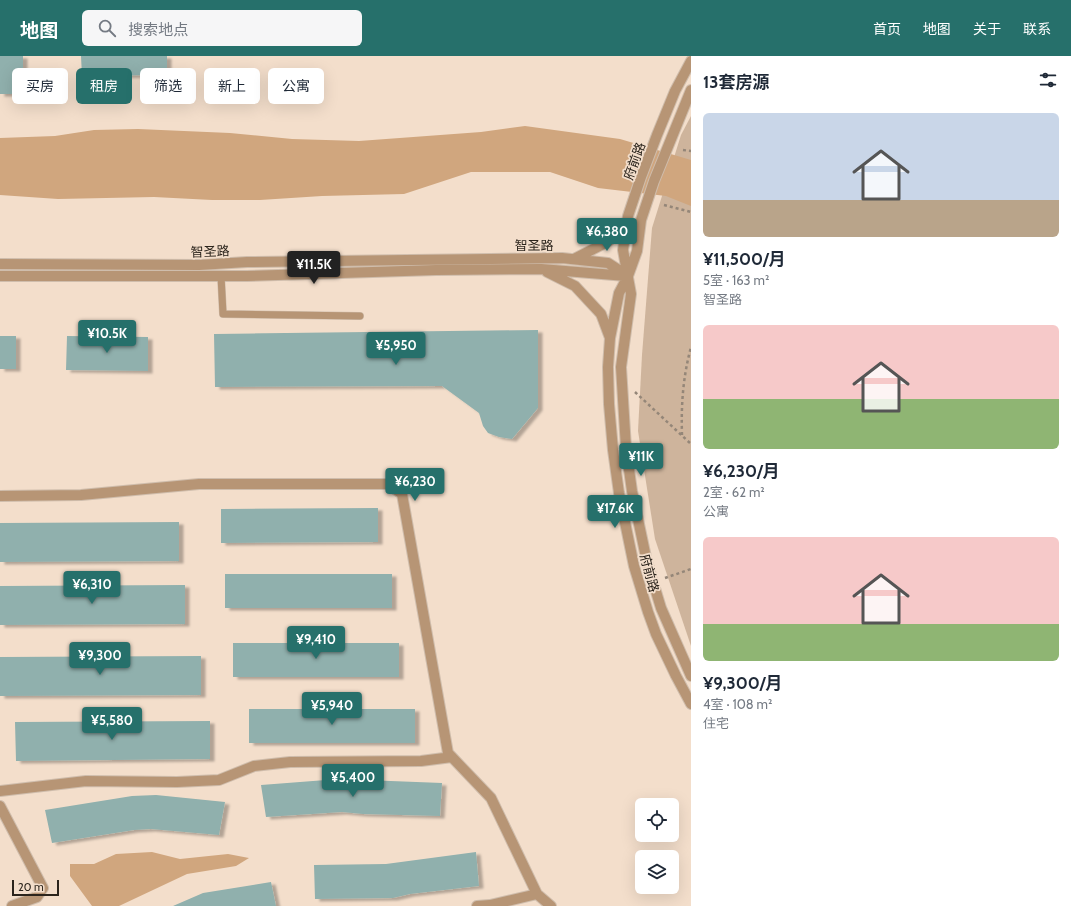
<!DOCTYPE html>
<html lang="zh">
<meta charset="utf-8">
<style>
body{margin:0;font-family:Cabin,"Noto Sans SC",sans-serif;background:#f6f6f7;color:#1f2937;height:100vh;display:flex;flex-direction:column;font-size:15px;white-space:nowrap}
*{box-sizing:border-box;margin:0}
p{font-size:13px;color:#747a83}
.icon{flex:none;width:22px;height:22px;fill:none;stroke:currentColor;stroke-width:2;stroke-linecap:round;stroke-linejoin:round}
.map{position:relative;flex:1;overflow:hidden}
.details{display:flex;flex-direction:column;background:#fff;width:380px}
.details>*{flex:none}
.top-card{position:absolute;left:12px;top:12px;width:380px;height:36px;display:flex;gap:8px}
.buttons{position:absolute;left:635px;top:742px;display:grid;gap:8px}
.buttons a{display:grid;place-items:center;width:44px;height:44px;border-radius:6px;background:#fff;box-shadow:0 4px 16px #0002;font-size:20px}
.scale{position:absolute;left:12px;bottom:10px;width:47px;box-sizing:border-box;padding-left:4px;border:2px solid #2b241c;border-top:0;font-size:11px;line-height:14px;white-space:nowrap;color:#2b241c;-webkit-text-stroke:3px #f3decb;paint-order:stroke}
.price{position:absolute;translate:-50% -34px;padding:0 9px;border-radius:4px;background:#26706b;color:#fff;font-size:13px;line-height:26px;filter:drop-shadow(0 1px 2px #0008)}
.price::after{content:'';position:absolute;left:50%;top:24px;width:12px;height:9px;margin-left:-6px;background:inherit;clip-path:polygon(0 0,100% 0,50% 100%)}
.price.selected{background:#222;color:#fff}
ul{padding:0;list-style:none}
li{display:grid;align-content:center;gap:8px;height:212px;padding:0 12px}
li span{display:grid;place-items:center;height:124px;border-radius:6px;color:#555}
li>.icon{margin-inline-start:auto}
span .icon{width:72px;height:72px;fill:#fffc;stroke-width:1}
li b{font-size:17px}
h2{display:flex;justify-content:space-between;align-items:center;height:48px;padding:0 12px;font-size:17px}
.pill{padding:0 14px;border-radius:6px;background:#fff;box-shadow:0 4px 16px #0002;font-size:14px;line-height:36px}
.pill.selected{background:#26706b;color:#fff}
header{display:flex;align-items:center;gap:24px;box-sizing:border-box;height:56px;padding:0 20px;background:#26706b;color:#fff}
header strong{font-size:19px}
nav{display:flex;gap:22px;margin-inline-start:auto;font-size:14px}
.search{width:280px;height:36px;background:#f6f6f7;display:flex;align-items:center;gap:10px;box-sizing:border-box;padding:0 14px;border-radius:6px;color:#747a83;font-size:15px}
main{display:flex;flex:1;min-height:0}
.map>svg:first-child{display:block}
.green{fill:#ceb49c}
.water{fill:#d0a67e}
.building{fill:#90b0ad;filter:url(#shadow)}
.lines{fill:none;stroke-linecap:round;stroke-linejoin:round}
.service-casing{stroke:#cfbdac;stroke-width:8}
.minor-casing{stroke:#cfbdac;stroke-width:12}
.tertiary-casing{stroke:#cfbdac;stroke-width:12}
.path{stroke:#948678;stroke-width:2.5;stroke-dasharray:3 3;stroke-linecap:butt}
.service{stroke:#b79575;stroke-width:7}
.minor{stroke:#b79575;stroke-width:10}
.tertiary{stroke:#b79575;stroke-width:10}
.labels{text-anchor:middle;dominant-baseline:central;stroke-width:3.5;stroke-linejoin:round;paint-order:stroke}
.street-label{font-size:13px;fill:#2b241c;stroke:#f3decb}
</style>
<header>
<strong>地图</strong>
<div class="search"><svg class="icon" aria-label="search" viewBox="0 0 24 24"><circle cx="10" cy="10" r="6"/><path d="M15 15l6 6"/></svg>搜索地点</div>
<nav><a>首页</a><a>地图</a><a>关于</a><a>联系</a></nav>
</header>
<main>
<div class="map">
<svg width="691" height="850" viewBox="0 0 691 850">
<defs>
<filter id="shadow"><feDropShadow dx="4.5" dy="2.5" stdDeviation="1" flood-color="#0004"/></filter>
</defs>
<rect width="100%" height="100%" fill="#f3decb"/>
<path class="green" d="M691,60V590L655,483L638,375L642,299L652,172L681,79Z"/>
<path class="water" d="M525,70L620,83L691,104V150L666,140L598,132L550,116H471L404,138L322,140L260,144H212L154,141L58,143L0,139V82L55,80L94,74L138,73L230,77L292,83L359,85L481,76Z
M152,796L180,803L228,798L249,802L236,810L187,818L119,850H92L70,820V808H94L116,798Z"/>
<path class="building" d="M0,0H23V38H0Z
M81,0H167V19L82,20Z
M538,274V352L512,383L499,381L488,377L483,370L479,357L442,330L215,331L214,278Z
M0,280H16V313H0Z
M67,280L148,281V315L66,314Z
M378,452V486L221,487V453Z
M179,466V505L0,506V467Z
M225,518H392V552H225Z
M185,529V568L0,569V530Z
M233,587H399V621H233Z
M201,600V639L0,640V601Z
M249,653H415V687H249Z
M210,665V703L16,705L15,666Z
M339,723L442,727L440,760L363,758L342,756L266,761L261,729Z
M156,739L225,746L219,779L151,773L134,774L52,787L45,754L132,740Z
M476,796L479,830L410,838L393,842L315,843L314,809L386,808Z
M271,826L276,850H173L203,837Z"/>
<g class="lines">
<defs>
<path id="service" d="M221,220L223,258L360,260"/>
<path id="minor" d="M0,440L81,439L199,428H388L402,438L448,697L491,742L537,838L551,850
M0,735L86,725L177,726L219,724L254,710L290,706L421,705L452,701
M0,750L43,832L37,841L12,850
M477,850L490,849L537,838"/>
<path id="tertiary" d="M691,5L675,35L657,79L641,121L628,160L623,194L631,238L621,311L626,392L632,435L647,506L661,552L691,620
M691,34L654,125L641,164L637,195L628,220L619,237L610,282L608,311L609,348L613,394L619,437L634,510L648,556L656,578L676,620L691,648
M574,203L607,186L627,170
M0,208L199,209L247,206L562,202L608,207L628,220
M547,216L575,230L601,258L610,282
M0,220H247L436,214L541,213L626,220"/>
</defs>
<use href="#service" class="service-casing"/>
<use href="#minor" class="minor-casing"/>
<use href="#tertiary" class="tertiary-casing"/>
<path class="path" d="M683,94L691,95
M664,149L691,156
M635,336L691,388
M682,379C681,348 683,321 691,291
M665,522L691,513"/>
<use href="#service" class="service"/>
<use href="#minor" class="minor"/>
<use href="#tertiary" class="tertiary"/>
</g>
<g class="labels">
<g class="street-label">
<text transform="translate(634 105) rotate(-70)">府前路</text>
<text x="534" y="189">智圣路</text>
<text transform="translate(210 195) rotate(-2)">智圣路</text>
<text transform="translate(650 517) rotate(75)">府前路</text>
</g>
</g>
</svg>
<div class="buttons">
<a><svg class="icon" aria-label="locate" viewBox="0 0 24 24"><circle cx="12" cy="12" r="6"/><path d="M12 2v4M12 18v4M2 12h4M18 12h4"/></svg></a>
<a><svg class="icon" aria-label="layers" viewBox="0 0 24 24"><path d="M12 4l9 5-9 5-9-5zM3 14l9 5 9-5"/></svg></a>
</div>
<div class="scale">20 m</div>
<b class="price" style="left:607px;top:196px">¥6,380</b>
<b class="price selected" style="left:314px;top:229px">¥11.5K</b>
<b class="price" style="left:107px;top:298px">¥10.5K</b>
<b class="price" style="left:396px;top:310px">¥5,950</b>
<b class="price" style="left:641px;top:421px">¥11K</b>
<b class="price" style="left:415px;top:446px">¥6,230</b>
<b class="price" style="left:615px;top:473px">¥17.6K</b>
<b class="price" style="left:92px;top:549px">¥6,310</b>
<b class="price" style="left:316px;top:604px">¥9,410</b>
<b class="price" style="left:100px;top:620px">¥9,300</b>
<b class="price" style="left:332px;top:670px">¥5,940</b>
<b class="price" style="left:112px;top:685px">¥5,580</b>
<b class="price" style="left:353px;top:742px">¥5,400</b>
<div class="top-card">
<a class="pill">买房</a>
<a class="pill selected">租房</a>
<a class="pill">筛选</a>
<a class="pill">新上</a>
<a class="pill">公寓</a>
</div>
</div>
<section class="details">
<h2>13套房源<svg class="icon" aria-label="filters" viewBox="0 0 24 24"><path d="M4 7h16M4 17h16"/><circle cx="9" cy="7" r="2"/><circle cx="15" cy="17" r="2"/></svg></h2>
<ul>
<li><span style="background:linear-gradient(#c9d6e8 70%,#b9a48a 0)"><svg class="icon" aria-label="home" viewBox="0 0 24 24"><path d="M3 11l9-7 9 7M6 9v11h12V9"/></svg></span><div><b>¥11,500/月</b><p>5室 · 163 m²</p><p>智圣路</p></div></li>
<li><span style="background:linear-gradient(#f6c9c9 60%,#8fb573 0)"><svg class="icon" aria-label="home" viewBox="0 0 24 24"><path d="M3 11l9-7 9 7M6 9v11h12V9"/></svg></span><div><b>¥6,230/月</b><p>2室 · 62 m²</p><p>公寓</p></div></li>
<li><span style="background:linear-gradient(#f6c9c9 70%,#8fb573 0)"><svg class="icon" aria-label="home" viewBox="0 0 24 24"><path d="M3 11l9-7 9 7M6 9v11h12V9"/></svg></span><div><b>¥9,300/月</b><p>4室 · 108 m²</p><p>住宅</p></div></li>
</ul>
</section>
</main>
